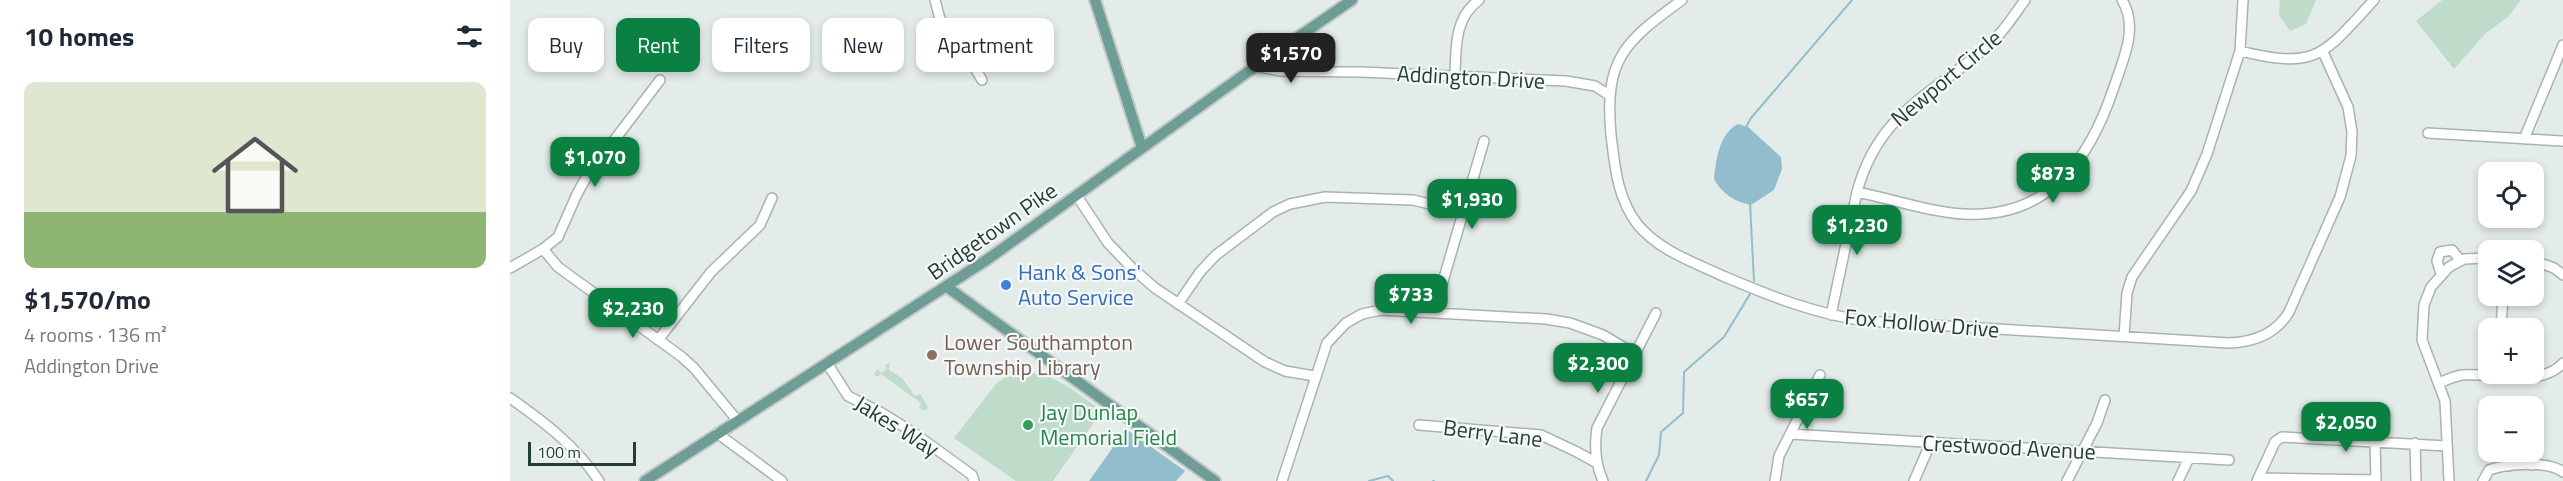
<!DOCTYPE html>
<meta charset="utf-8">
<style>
body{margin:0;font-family:"Titillium Web",sans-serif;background:#f6f6f7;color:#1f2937;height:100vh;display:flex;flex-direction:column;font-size:22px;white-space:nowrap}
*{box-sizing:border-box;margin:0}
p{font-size:20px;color:#747a83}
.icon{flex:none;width:33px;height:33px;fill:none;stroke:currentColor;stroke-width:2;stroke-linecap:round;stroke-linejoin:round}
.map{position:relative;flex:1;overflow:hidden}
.sheet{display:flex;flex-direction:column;background:#fff;width:510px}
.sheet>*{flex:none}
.hud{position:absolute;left:18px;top:18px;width:570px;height:54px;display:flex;gap:12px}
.buttons{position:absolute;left:1968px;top:162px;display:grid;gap:12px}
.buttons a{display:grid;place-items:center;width:66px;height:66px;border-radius:12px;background:#fff;box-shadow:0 3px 9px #0003;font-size:30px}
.scale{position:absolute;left:18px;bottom:15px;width:108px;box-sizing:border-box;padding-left:6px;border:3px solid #253c38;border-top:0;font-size:16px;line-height:21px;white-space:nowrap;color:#253c38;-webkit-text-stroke:4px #f4f9f7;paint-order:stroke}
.price{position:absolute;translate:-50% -51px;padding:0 14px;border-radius:12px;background:#0b8043;color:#fff;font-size:20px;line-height:39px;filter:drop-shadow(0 2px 3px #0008)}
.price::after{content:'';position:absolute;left:50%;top:36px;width:18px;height:14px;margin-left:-9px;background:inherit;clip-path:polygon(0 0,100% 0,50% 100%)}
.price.active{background:#222;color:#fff}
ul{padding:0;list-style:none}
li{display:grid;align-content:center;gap:12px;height:318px;padding:0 24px}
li+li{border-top:2px solid #e0e1e3}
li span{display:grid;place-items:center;height:186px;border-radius:12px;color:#555}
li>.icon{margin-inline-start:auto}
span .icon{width:108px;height:108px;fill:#fffc;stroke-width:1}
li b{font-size:26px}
h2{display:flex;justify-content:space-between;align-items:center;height:72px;padding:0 24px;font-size:26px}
.tag{padding:0 21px;border-radius:12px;background:#fff;box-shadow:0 3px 9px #0003;font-size:21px;line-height:54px}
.tag.active{background:#0b8043;color:#fff}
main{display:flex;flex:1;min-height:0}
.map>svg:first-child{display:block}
.green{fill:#bfdbc9}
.water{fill:#92bdcc}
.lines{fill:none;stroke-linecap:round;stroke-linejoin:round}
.stream{stroke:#92bdcc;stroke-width:2}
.minor-casing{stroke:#a7b4b0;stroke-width:12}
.major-casing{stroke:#c2c8c7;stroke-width:14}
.minor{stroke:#fff;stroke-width:9}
.major{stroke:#6d9d95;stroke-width:10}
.shop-dot{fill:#3f7fe0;stroke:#f4f9f7;stroke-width:2}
.education-dot{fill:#8d6e63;stroke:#f4f9f7;stroke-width:2}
.leisure-dot{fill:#2e9e5b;stroke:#f4f9f7;stroke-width:2}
.labels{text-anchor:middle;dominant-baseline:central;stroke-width:4.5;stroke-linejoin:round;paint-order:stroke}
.street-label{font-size:22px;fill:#253c38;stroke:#f4f9f7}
.shop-label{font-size:22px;fill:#366cbe;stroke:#f4f9f7;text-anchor:start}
.education-label{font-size:22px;fill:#785e54;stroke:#f4f9f7;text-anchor:start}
.leisure-label{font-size:22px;fill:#27864d;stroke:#f4f9f7;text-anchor:start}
</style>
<main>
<section class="sheet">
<h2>10 homes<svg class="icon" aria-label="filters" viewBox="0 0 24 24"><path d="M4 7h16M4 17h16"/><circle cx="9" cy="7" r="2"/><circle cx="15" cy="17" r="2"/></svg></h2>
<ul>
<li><span style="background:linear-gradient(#dfe7d0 70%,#8fb573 0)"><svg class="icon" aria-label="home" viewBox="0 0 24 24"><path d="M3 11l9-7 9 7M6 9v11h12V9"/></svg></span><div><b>$1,570/mo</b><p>4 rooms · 136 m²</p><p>Addington Drive</p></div></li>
</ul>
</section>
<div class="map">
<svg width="2053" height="481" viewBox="0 0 2053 481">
<rect width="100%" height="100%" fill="#e4ece9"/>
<path class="green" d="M1770,0H1806L1796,24L1780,31L1769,15Z
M1932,0H2011L1998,17L1976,33L1944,69L1906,21Z
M380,363L379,370L392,378L405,396L410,394L418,407L415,411L409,408L411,403L371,374L367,377L364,374L368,369L371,373L377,369L375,365Z
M511,373C541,369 569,395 592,411L543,481H506L444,438L486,384L494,378Z"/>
<path class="water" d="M1228,124L1238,127L1271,157L1272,169L1264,190L1241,205C1225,202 1211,193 1204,179C1206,161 1209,133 1228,124Z
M616,429L675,471L666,481H579Z"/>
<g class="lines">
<path class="stream" d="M1235,129L1241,118L1342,0
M1240,203L1244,281
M859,481L878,476L883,481
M923,481H924
M1136,481L1149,455L1151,432L1173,413L1174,372L1214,337L1240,294"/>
<defs>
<path id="minor" d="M425,0L430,19L459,58L472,80
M1172,0C1114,42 1094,59 1101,135C1105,167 1107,198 1128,225C1150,251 1183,262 1213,276C1260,296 1305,314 1356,321L1719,343C1744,342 1766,334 1779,312L1830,197L1841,156L1842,132L1838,107L1813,52
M1515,0C1504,15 1495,30 1481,43C1425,94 1369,110 1347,192C1382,199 1419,212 1454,214C1539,219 1580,159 1604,87C1613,59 1629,28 1612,0
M793,35L819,71
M786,40L802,65L811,68
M1730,51C1808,70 1813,55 1864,0
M746,66L770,71L851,72L1056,81L1085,86L1099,95
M945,76C946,48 944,18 969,0
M1918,133L2053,141
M2014,139L2053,45
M567,196L598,243L622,268L645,288L755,362L775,371L804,376
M33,249L48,267L172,357L184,368L227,420
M2024,261L2044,268L2053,275
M0,268L33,249L48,237L67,194L77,176L150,80
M1931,274L1927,261L1930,252L1942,250L1950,260
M668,304L690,272L706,255L763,212L780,204L815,197L903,200L953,212
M924,312L974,141
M1321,315L1347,192
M1991,328L1993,296
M1614,336L1617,293L1622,277L1681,191L1697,154L1730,51L1733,0
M148,340L201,272L250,225L262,198
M317,363L338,396L372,413L404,433L462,475L464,481
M1929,383C1936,380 1944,376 1952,375C1983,372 2029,389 2053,363
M0,398C34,422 66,446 89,481
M909,425L1031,435L1065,451L1087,463
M207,433L272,481
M1280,434L1719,460
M1865,441L1866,481
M1905,443L1906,481
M2020,452L2021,465
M1999,466L2004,452
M1748,478L1866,480
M772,481L817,343L836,323L852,314L871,310L1036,319L1060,323L1093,335L1125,354
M1093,481C1085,463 1084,447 1087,428L1146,313
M1265,481L1269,456L1310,375
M1404,481L1421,442
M1557,481L1587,423L1595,400
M1668,481L1679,458
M1747,481L1765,442L1772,437L1937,446
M1939,481L1935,401L1912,340L1914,305L1921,287L1939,267L1954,259L1978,258
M1973,481L1979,470C1996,464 2038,460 2053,472"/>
<path id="major" d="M585,0L632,148
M437,287L705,481
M135,481L478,259L746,66L842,0"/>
</defs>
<use href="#minor" class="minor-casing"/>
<use href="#major" class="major-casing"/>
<use href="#minor" class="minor"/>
<use href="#major" class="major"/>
</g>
<circle class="shop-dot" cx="496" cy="285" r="6"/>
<circle class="education-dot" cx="422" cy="355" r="6"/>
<circle class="leisure-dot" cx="518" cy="425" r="6"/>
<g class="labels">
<g class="street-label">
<text transform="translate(961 77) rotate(3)">Addington Drive</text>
<text transform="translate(1436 78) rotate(-40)">Newport Circle</text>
<text transform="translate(482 231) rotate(-35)">Bridgetown Pike</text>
<text transform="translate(1412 323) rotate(5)">Fox Hollow Drive</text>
<text transform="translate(387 426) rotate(32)">Jakes Way</text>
<text transform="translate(983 433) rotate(7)">Berry Lane</text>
<text transform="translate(1499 447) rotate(3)">Crestwood Avenue</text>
</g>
<g class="shop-label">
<text x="508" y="272">Hank &amp; Sons'<tspan x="508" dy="25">Auto Service</tspan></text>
</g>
<g class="education-label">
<text x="434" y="342">Lower Southampton<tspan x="434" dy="25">Township Library</tspan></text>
</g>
<g class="leisure-label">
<text x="530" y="412">Jay Dunlap<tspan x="530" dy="25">Memorial Field</tspan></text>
</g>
</g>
</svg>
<div class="buttons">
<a><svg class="icon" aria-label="locate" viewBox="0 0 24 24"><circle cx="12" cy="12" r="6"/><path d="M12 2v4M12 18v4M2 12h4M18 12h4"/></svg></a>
<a><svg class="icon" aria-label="layers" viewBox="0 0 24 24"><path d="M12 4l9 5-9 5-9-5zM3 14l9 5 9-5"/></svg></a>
<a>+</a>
<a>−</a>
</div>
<div class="scale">100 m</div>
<b class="price active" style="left:781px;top:84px">$1,570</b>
<b class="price" style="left:85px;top:188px">$1,070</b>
<b class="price" style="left:1543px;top:204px">$873</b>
<b class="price" style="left:962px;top:230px">$1,930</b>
<b class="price" style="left:1347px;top:256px">$1,230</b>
<b class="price" style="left:901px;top:325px">$733</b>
<b class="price" style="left:123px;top:339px">$2,230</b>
<b class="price" style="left:1088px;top:394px">$2,300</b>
<b class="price" style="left:1297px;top:430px">$657</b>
<b class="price" style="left:1836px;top:453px">$2,050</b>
<div class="hud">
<a class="tag">Buy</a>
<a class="tag active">Rent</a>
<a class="tag">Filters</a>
<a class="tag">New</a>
<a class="tag">Apartment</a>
</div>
</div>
</main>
